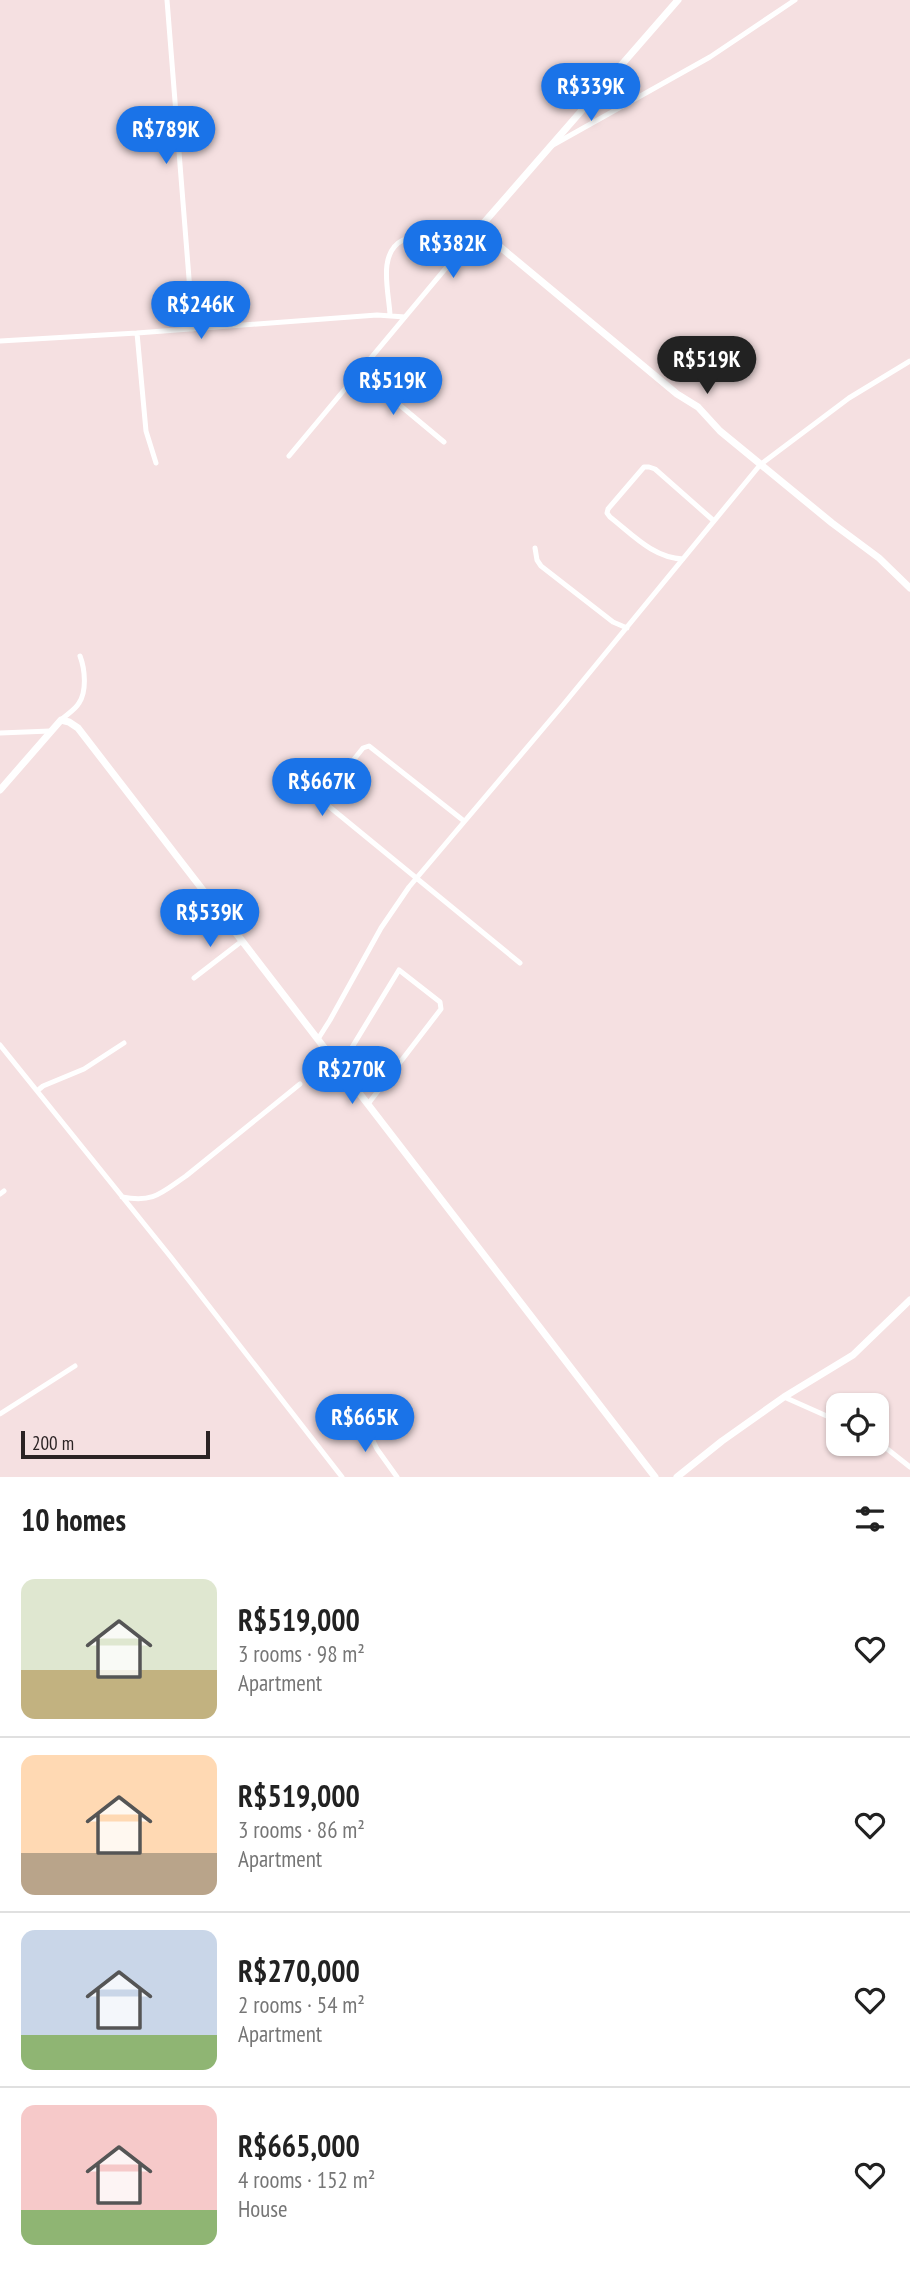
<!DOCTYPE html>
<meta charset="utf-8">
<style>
body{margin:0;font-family:"PT Sans Narrow",sans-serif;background:#f6f6f6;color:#222;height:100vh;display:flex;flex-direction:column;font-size:26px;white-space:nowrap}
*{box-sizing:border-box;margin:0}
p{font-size:23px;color:#767676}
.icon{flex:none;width:38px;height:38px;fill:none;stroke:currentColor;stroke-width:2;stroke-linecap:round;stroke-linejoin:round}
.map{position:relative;height:1477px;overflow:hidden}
.side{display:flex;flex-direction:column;background:#fff;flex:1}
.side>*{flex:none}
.fabs{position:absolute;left:826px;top:1393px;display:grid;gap:14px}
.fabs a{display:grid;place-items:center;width:63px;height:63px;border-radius:14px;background:#fff;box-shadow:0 2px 5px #0004;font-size:35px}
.scale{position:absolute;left:21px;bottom:18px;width:189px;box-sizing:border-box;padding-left:7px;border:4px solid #2b2324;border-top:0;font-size:19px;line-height:24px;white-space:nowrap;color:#2b2324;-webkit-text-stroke:5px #f5e0e1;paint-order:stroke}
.price{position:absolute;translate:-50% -60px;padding:0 16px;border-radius:24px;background:#1a73e8;color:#fff;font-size:23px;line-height:46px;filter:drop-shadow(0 2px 4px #0008)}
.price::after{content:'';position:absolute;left:50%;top:42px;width:21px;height:16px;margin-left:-10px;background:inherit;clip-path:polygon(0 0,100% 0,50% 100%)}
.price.selected{background:#222;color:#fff}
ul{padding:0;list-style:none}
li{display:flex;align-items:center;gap:21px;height:175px;padding:0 21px}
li+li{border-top:2px solid #e0e0e0}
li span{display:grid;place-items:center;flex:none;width:196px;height:140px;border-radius:14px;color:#555}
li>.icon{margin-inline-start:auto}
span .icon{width:84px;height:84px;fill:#fffc;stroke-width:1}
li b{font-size:30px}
h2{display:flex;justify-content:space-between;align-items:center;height:84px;padding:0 21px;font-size:30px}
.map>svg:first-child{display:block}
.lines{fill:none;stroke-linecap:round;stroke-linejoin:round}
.street{stroke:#fff;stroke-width:5}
.secondary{stroke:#fff;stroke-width:7}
</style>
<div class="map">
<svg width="910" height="1477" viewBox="0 0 910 1477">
<rect width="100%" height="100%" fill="#f5e0e1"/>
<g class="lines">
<path class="street" d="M167,0L193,329
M553,145L710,57L795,0
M390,315C389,292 377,253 403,240
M137,333L146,431L156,463
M0,341L137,333L377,315L405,317
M360,372L444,442
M289,456L481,226
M535,548L537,560L541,566L613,622L627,628
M683,559C653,558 632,534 610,517L607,513L608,509L644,467H649L655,469L714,521
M61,720C67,714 75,710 79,703C87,691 85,669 80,656
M0,733L50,731
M464,821L369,746L363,748L324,797L326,804L520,963
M194,978L242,941
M318,1039L330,1020L381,928L409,887L563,705L760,465L849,398L910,361
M0,1045L170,1256L342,1477
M340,1067L399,970L440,1002L441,1009L368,1104
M37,1091L43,1086L84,1069L124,1043
M0,1194L4,1191
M122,1197C154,1203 161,1193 186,1176L300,1084
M784,1397L838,1421
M0,1414L75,1366
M352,1414L366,1426L377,1449L397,1477
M877,1444L886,1448L910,1467"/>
<path class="secondary" d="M678,0L481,226L493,241L677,394L698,407L720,431L832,523L879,558L910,588
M0,790L61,720L69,722L78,728L655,1477
M677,1477L722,1441L784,1397L853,1355L910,1300"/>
</g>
</svg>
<div class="fabs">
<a><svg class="icon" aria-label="locate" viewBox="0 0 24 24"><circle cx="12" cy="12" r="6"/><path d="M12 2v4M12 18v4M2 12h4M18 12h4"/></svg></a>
</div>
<div class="scale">200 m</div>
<b class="price" style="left:591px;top:123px">R$339K</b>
<b class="price" style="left:166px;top:166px">R$789K</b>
<b class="price" style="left:453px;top:280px">R$382K</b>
<b class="price" style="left:201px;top:341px">R$246K</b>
<b class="price selected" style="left:707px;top:396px">R$519K</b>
<b class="price" style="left:393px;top:417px">R$519K</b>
<b class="price" style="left:322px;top:818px">R$667K</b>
<b class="price" style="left:210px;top:949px">R$539K</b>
<b class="price" style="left:352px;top:1106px">R$270K</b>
<b class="price" style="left:365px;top:1454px">R$665K</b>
</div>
<section class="side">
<h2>10 homes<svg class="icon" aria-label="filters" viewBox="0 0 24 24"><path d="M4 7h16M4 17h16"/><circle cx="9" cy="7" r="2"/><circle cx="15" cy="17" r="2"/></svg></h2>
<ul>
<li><span style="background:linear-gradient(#dfe7d0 65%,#c2b280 0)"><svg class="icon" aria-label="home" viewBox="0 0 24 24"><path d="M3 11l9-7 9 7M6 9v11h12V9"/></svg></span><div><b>R$519,000</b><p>3 rooms · 98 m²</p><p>Apartment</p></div><svg class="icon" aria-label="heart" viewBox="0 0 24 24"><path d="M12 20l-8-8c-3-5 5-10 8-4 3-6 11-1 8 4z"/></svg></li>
<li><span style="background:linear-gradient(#ffd9b3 70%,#b9a48a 0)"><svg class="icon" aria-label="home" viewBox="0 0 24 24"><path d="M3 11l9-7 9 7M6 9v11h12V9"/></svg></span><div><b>R$519,000</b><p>3 rooms · 86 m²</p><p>Apartment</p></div><svg class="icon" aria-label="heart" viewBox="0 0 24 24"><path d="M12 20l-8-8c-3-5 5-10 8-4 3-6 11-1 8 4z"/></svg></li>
<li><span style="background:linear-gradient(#c9d6e8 75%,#8fb573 0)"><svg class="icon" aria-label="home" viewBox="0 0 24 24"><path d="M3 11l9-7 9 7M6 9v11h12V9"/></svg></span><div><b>R$270,000</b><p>2 rooms · 54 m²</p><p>Apartment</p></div><svg class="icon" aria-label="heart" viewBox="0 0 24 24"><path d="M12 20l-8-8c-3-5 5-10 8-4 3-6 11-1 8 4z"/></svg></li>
<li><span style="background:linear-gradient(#f6c9c9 75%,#8fb573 0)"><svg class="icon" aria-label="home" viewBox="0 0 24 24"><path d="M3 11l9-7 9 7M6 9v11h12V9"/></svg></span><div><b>R$665,000</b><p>4 rooms · 152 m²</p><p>House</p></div><svg class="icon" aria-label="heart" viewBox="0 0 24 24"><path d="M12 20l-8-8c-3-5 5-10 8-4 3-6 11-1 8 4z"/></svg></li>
</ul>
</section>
